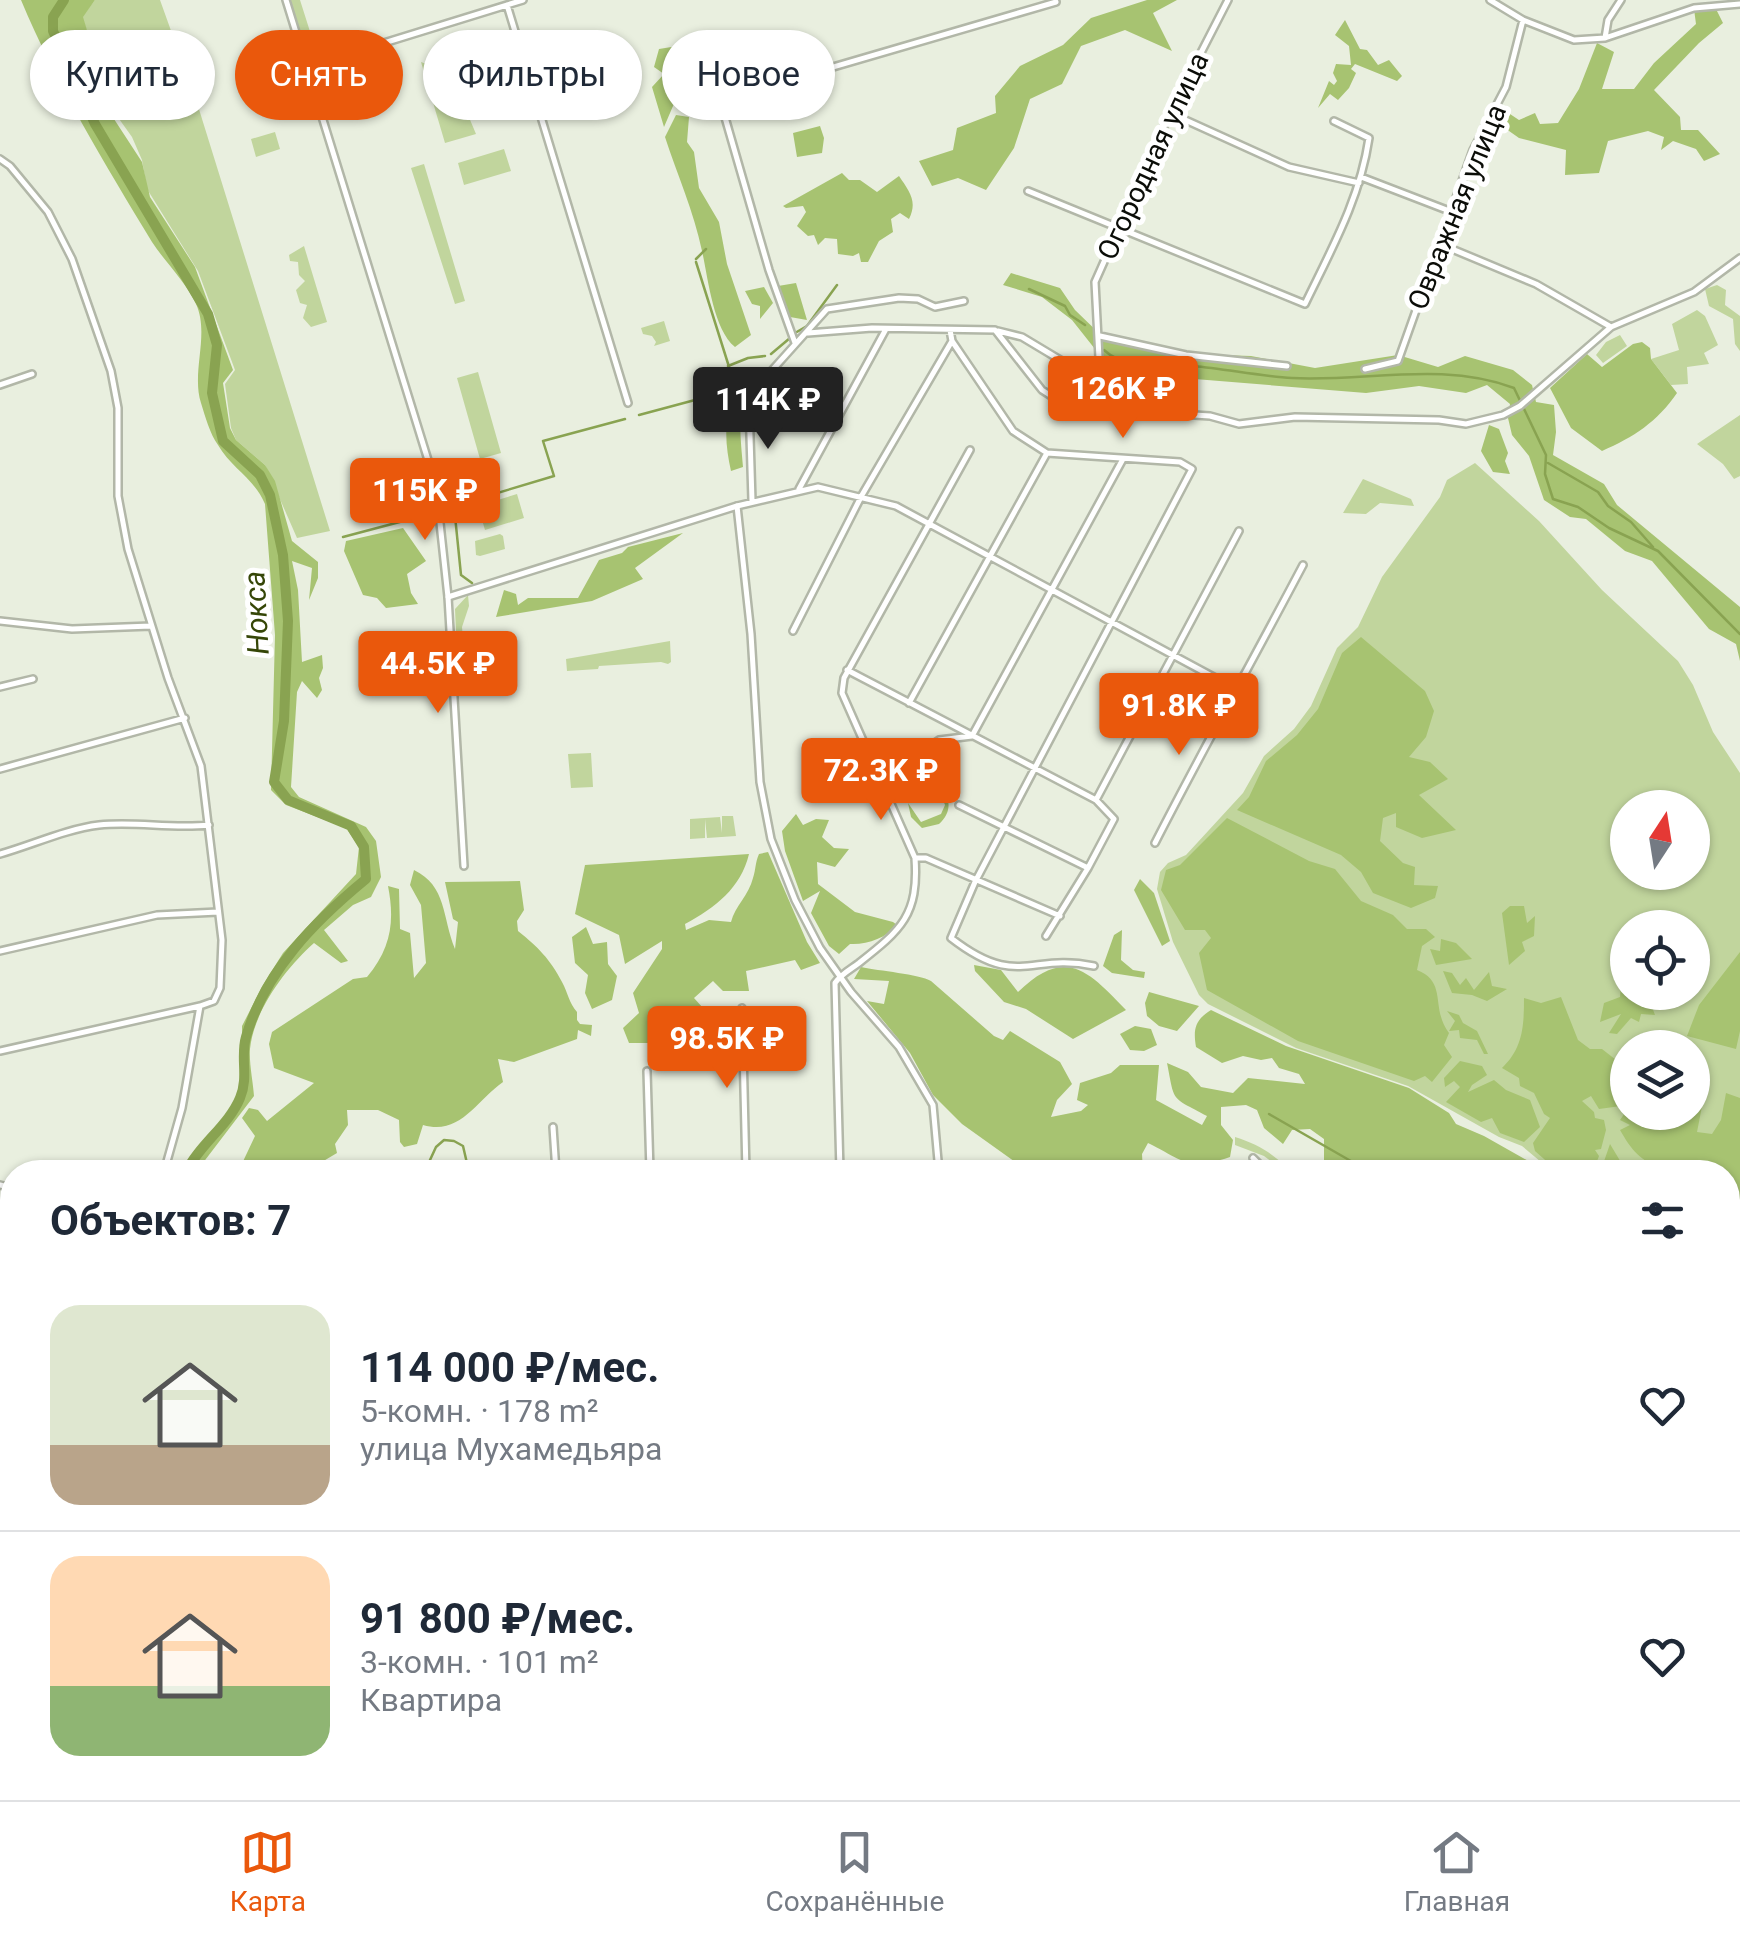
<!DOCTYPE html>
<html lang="ru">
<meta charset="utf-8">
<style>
body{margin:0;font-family:Roboto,sans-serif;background:#f6f6f7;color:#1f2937;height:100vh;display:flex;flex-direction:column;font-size:38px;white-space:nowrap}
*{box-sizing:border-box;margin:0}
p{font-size:32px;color:#747a83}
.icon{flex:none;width:55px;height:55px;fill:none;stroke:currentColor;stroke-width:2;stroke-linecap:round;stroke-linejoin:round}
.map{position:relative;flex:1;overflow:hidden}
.side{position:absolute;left:0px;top:1160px;width:1740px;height:640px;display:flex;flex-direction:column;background:#fff;border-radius:40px 40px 0 0;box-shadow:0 2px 8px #0004}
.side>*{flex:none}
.guide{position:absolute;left:30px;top:30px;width:1000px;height:90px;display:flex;gap:20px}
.needle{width:65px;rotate:12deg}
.fabs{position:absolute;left:1610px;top:790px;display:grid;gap:20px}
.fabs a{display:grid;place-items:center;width:100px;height:100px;border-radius:50%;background:#fff;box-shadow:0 2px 8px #0004;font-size:50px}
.price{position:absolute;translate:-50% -85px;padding:0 22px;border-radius:10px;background:#ea580c;color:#fff;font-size:32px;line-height:65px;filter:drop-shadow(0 2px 5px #0008)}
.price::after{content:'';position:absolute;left:50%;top:60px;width:30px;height:22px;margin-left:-15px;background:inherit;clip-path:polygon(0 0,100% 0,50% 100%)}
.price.active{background:#222;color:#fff}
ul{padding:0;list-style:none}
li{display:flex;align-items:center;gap:30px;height:250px;padding:0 50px}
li+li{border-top:2px solid #e0e1e3}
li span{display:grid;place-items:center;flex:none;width:280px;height:200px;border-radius:30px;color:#555}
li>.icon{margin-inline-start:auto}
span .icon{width:120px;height:120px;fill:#fffc;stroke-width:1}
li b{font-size:42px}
h2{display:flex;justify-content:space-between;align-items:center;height:120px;padding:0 50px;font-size:42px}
.chip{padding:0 35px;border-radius:45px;background:#fff;box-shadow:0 2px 8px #0004;font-size:35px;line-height:90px}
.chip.active{background:#ea580c;color:#fff}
.dock{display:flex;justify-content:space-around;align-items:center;height:140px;border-top:2px solid #e0e1e3;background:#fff;font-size:28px;color:#747a83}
.dock a{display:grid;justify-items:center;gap:5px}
.dock .active{color:#ea580c}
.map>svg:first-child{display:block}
.green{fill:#c1d59d;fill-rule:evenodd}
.forest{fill:#a7c371}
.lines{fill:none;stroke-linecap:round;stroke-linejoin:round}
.stream{stroke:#89a351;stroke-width:2.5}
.river{stroke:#89a351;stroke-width:10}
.minor-casing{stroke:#b2b7a8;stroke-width:10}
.tertiary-casing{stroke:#b2b7a8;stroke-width:10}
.minor{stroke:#fff;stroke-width:5}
.tertiary{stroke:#fff;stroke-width:5}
.labels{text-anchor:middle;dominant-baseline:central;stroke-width:10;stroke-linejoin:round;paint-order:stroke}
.street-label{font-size:28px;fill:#0b0d08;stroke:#fff}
.water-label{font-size:30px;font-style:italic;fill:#354607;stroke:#fff}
</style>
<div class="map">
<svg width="1740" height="1800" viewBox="0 0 1740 1800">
<rect width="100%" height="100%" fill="#e9efdf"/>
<path class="green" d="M95,0H160L198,106L330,531L297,538L265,465L236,440L231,428L225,384L235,370L198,271L147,189L142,160L132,137L117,116L82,17Z
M289,0H300L313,41L304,40L300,36Z
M579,37L586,57L566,63L567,54L558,52L555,43Z
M500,59L513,88L499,94L486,65Z
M445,60L476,134L445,143L421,62L435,67Z
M275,132L280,149L256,157L251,139Z
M504,149L511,171L464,185L458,163Z
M424,164L465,301L455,304L411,168Z
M304,246L327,322L311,327L303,318L307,305L300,303L296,290L305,281L299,275L298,262L290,261L289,255Z
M1717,285L1726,290L1725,305L1740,316V351L1735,344L1733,319L1709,306L1705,289Z
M1697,310L1705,316L1718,345L1704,353L1709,364L1687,367L1688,384L1671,385L1651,359L1679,350L1672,324Z
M664,321L670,341L654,346L656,342L652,336L643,334L641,328Z
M1620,335L1627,346L1603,363L1596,355L1606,342Z
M478,372L501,453L480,459L457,378Z
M1740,415V476L1734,479L1723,464L1697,444Z
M1475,463L1539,521L1602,590L1678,661L1693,685L1713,732L1740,773V1299L1728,1290V1172H1553L1522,1146L1499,1137L1408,1086L1296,1048L1208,1004L1199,995L1173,942L1157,889L1160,872L1168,863L1186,855L1243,793L1264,756L1294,729L1311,706L1337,648L1358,627L1382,577L1440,497L1447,480ZM1628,808H1692V872H1628ZM1628,928H1692V992H1628ZM1628,1048H1692V1112H1628Z
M1363,479L1411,499L1414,506L1380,503L1366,514L1343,513Z
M517,494L524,518L485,530L478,506Z
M500,534L503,536L505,549L480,556L476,555L475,541Z
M468,595L469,606L462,627L464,651L457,652L455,609Z
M670,641L671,662L668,664L661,662L599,666L598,669L567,671L566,659Z
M591,753L593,787L571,788L568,754Z
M722,816H733L736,836L707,838L705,819V838L690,839V819L720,817L722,833Z
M1235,1137C1257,1144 1271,1152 1287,1168L1285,1172L1264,1156L1235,1145Z
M245,1788H372L383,1790L381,1800H275L243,1794Z"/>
<path class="forest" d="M21,0H95L83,17L114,119L142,162L150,197L195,267L233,370L223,383L230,428L236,440L265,465L275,481L292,541L318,562V578L309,600L312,568L292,561L298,590L302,662L322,655L323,668L319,678L322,690L317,698L302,681L297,692L291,787L299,797L366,827L376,841L381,877L371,897L353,905L324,930L348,961L341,963L314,943C286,968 254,1010 250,1049C249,1064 253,1081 254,1096L196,1172H183L234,1104L242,1084V1026L263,985L283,953L356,874L359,847L346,828L286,805L271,790L275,635L265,504C254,478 232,469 218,445C210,434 205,416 201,403C191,372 210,334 196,304C186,282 165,262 152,242C105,164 56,84 21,0Z
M1147,0H1177L1153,13L1172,51L1125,30L1081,46L1062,84L1030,99L1014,148L986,190L958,178L932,186L919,161L953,150L957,128L996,113L995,96L1020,66L1063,45L1091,18Z
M1694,9H1716L1723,23L1699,43L1654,90L1680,117L1681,130H1698L1720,154L1704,161L1696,149L1673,141L1661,150L1664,137L1648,131L1608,141L1599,173L1565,175L1566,150L1519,138L1492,119L1498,106L1519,120L1535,113L1540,124L1558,123L1579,89L1597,43L1614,52L1602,89H1634L1654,63L1696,24Z
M1345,20L1360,49L1367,50L1378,65L1389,60L1402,76L1397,81L1355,64L1351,69L1356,73L1349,88L1338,100L1330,94L1318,108L1329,81L1334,85L1337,81L1333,73L1336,64L1351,65L1349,46L1335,35Z
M690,44L694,53L704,44L713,47L706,57L674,69L679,92L664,127L652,87L664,74L654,67L659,49Z
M676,115L689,117L687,142L694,152L699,188L719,222L727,264L751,335L735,347C713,329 708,277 702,251C694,212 677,174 665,137Z
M820,126L824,138L822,153L797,157L793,133Z
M842,173L849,180H860L877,192L899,176C909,191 918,201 909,219L900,213L891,219L893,232L879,241L868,262H861L859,253L853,256L838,254L837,239L825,238L818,245L814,235L808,236L797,226L806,212L803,206L786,208L783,206Z
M1011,273L1060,288L1075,310L1107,341L1190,354L1251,356L1315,368L1398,355L1438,367L1465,356L1513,370L1532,385L1536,402L1554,405L1556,432L1553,455L1604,484L1617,505L1740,607V661L1736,644L1709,629L1652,561L1625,551L1586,519L1570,517L1544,500L1529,456L1512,435L1508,418L1510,404L1487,385L1466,393L1419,386L1366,393L1170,377L1110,368L1072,320L1042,297L1003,285Z
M796,283L807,320L790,317L778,286Z
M764,287L773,303L760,319V306L752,304L745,291Z
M1642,342L1650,348L1651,359L1677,393C1657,422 1634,437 1602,451L1571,428L1550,388L1587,354L1602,367L1633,344Z
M754,377C736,410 740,430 743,467L731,471C723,435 722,402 754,377Z
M1489,425L1499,429L1508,453L1505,461L1510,474L1493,472L1481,451Z
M403,528L426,561L407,574L411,593L418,604L386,608L377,598L363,595L344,551L346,541Z
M683,533L635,568L643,579L592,601L496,617L504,590L516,594L518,605L528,598H578L599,560L622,553L628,547Z
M1361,637L1425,691L1434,711L1426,737L1409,757L1430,762L1448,779L1419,795L1456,830L1422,838L1396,827V813L1383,818L1380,841L1403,863L1415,867L1414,885L1438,886L1435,898L1411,908L1373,893L1361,872L1341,855L1237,810L1249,797L1266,761L1297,735L1318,709L1342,653Z
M940,781C949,797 954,810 939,824L922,828L911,817L908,803L921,822L941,814L945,805L938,787L928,788L908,798L907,795L910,791Z
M796,814L803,825L816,819L829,820L822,837L834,848L849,849L835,867L817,862L818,884L855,912L893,922L897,925C886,938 867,945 850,944L839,954L829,946L811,913L820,891L803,901L785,851L782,831Z
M1227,818L1309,861L1335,869L1361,901L1393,915L1407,929H1426L1435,937L1422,946L1417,970C1448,982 1430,1008 1449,1033L1444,1045L1452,1057L1432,1082L1425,1076L1414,1081L1298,1041L1207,990L1199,953L1211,938L1205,930H1185L1161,890L1166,870L1180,865Z
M768,852L807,942L820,963L801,970L795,960L746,971L749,991H723L713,981L694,998L703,1008L656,1043H629L623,1028L639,1013L633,993L662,949V941L625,964L619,935L575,914L585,865L749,854C741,888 715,908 685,924L686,930L709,920L731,922C735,906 749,895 753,878C756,869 755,863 759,854Z
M414,870C447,886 442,917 455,949L458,922L453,919L445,882L520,881L524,910L517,921L518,931C538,947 550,959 562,982C568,993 569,1003 577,1012V1020L580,1024L592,1025L591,1036L578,1030L577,1039L514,1062L498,1059L503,1082C476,1101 460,1136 423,1125L417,1144L404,1147L400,1142L399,1120L378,1110H347L348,1125L335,1144L337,1153L305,1172H238L255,1136L242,1118L249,1108L258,1110L267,1121L314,1083L274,1068L269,1044L272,1032L353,979L367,977C391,948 395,922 388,886L399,889L400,929L410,933L414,978L426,963L421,905L410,885Z
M1140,879L1154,893L1170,941L1162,946L1134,890Z
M1510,906H1524L1527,923L1535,916L1534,936L1522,942L1525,951L1509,965L1502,913Z
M586,927L593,944L607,942L608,964L617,976L612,1000L592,1009L585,993L588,975L575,963L572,937Z
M1122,930L1121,960L1133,970L1145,972L1144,978L1112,973L1103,966L1114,935Z
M1441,939L1456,943L1472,959L1436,965L1430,949L1440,951Z
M1740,952V1031L1736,1049L1687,1036L1699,1005Z
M974,965L1001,970L1018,992C1065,946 1088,970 1126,1010L1073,1039L1026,1009L1004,1002L975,971Z
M861,967C879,971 919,974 931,981L994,1036L1003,1040L1010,1031L1060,1062L1072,1084L1057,1100L1051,1117L1081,1111L1088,1105L1077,1100L1080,1083L1111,1073L1120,1065H1159L1156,1100L1202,1125L1207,1116C1170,1096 1175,1103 1167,1063L1188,1072L1201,1087L1233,1093L1248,1078L1305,1084L1299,1074L1279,1068L1272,1058L1261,1060L1243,1056L1222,1063L1196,1047C1193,1029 1195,1020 1211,1010L1286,1046L1409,1088L1449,1113L1456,1124L1484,1136L1548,1172H1324V1139L1310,1129L1292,1130L1283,1144L1264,1128L1257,1110L1246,1105L1221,1107V1125L1233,1140L1230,1157C1188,1171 1186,1162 1148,1143L1142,1154L1143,1172H1029L962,1124L933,1095L910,1053L867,1001L884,1004L889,981L854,979Z
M1443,971L1452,973L1460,985L1466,978L1474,990L1489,972L1492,986L1507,989L1487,1001L1472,995L1452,993Z
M1627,980L1628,992L1661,993L1652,1001L1661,1002L1652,1007L1655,1015L1641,1014L1639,1022L1631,1018L1617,1034L1609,1033L1621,1014L1600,1022L1604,1003L1620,997L1621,985Z
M1149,992L1199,1006L1177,1031L1159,1026L1147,1016L1145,1003Z
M1561,997L1578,1040L1590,1049H1602L1625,1067L1614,1068L1616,1074L1627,1079L1621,1106L1599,1109L1591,1096L1582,1101L1594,1112L1595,1118L1604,1120L1606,1130L1601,1149L1595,1150L1599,1156L1593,1172H1565V1166L1553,1167L1535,1151L1533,1143L1550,1118L1544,1114L1534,1093L1520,1086L1519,1078L1502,1068C1523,1048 1524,1026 1524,998L1541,1003Z
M1447,1011L1459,1015L1463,1023L1477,1031L1488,1054H1484L1477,1040L1460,1038L1459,1030L1449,1031L1455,1021Z
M1135,1026L1151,1029L1157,1045L1144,1051L1130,1050L1120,1034Z
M1460,1061L1482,1066L1487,1075L1472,1085L1468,1092L1494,1080L1506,1090L1530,1100L1540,1127L1524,1142L1500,1133L1492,1118L1481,1122L1446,1102L1460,1087L1454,1081L1445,1087L1444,1078Z
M1693,1076L1706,1086L1697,1132L1712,1134L1721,1120L1726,1093L1740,1098V1289L1728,1279V1172H1659L1662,1169C1640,1160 1632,1151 1620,1130L1630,1125L1620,1120L1627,1110L1692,1112Z
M1610,1144L1622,1164L1630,1163L1637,1169L1649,1172H1603L1601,1170Z
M1728,1297L1740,1307V1400L1728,1388Z
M1732,1435L1740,1439V1800H1642L1645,1788H1728V1444Z
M0,1590L12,1593V1770L6,1800H0Z
M18,1788H152L154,1800H15Z
M1206,1788H1336L1364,1794L1368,1800H1229Z"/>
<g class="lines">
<path class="stream" d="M696,259L706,249
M1029,289L1065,306L1070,315L1085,325
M795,333L807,326L837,285
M1104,350C1126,371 1164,364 1193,366C1226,369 1259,376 1292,378C1366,382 1442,361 1514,388L1546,455L1545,474L1553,499L1578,507L1609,528L1658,551L1740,634
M771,354L790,338
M728,366L748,358L765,356
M639,415L736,389L696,262
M1548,463L1598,492L1608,506L1631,522L1653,547
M343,537L426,515
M472,583L461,575L454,506L554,476L543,441L625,419
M1269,1114L1370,1172
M430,1160L436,1147L444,1140L454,1141L463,1146L469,1172
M1728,1496L1740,1504"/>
<path class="river" d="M64,0L53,17V31L95,124L208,314L217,345L212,393L223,441L260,475L270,495L283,555L288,621L284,721L274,782L288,800L351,826L364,847L366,879C315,921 265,971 246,1037C240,1057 249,1077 240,1098C229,1125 199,1145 186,1172
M159,1788L165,1800"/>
<defs>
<path id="minor" d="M1490,0L1523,20L1574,40L1605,38L1694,8L1740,4
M507,5L628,403
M1605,38L1608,20L1621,0
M306,67L523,0
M1170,113L1289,167L1359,183
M0,159L10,166L48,212L72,259L111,371L118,408V496L128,549L168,678L201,766L222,940L220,988L214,1001L200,1006L182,1108L164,1172
M1361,177L1452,212
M1028,191L1305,304C1331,250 1360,199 1369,138L1334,121
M1440,244L1536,284L1611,327
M998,331L1022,337L1087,376
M808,333L872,328L995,330L1042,390L1056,399L1085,408L1210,416L1239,424L1295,417L1439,420L1466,424L1503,415L1520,406L1611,327L1694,292L1740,258
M1100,336L1186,355L1287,366
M795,343L769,270L720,100L1056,2
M1365,369L1398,361L1473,150L1506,87L1523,20
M0,385L32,374
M1068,401L1099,358L1095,282L1170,113L1228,0
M1047,453L1180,462L1192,469L975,882L951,938C1018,990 1030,952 1094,966
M799,489L886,329
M752,501L749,404L766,377L827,309L899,298L918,299L935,307L964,301
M737,506L818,487L896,506L1234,688
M448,597L464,866
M0,621L72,629L151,626
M793,631L862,495L952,341
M847,670L1096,800L1114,819L1088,868L1046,936
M0,687L33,679
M909,703L1047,453L1013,431L952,341L950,330
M0,769L185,718
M880,774L907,762L939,740L972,736L1123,459
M1096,800L1239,531
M959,805L1088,868
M1155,843C1203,749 1254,658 1303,565
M0,854C32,845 66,829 99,825C136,821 170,829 209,825
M915,858H926L1060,916
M0,951L157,915L218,912
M742,1008L746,1172
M0,1051L200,1006
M647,1071L650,1172
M553,1127L556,1172
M1253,1158L1267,1172
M840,1172L835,983C841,974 851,969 859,963C901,930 919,915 915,858L842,693L844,678L970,450
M0,1185L12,1188
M0,1241L12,1245
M0,1433L12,1455
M0,1478L12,1470
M398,1788L456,1800
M795,1788L845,1800
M1197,1788L1219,1800
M210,1791L258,1800
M1171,1800L1174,1788
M1402,1800L1404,1788
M1481,1800L1484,1788
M1530,1800L1533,1788
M1606,1800L1608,1788"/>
<path id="tertiary" d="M286,0L436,486L448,597L737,506L751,634L760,782L771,839L795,900L820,948L851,992L899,1047L933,1105L939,1172
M906,1800L911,1788"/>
</defs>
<use href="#minor" class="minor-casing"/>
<use href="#tertiary" class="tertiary-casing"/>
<use href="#minor" class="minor"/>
<use href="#tertiary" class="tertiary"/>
</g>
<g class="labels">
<g class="street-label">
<text transform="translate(1153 156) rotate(-65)">Огородная улица</text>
<text transform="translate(1457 207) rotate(-68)">Овражная улица</text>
</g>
<g class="water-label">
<text transform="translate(256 613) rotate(-93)">Нокса</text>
</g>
</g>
</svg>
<div class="fabs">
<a><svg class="needle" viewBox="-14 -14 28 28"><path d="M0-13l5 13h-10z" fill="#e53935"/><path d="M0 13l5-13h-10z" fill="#747a83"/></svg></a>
<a><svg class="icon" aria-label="locate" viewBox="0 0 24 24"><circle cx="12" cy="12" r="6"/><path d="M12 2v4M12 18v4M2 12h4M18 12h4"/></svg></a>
<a><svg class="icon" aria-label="layers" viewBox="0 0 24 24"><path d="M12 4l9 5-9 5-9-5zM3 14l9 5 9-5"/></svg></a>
</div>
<b class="price" style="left:1123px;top:441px">126K ₽</b>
<b class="price active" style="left:768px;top:452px">114K ₽</b>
<b class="price" style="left:425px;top:543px">115K ₽</b>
<b class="price" style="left:438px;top:716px">44.5K ₽</b>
<b class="price" style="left:1179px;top:758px">91.8K ₽</b>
<b class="price" style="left:881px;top:823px">72.3K ₽</b>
<b class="price" style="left:727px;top:1091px">98.5K ₽</b>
<div class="guide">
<a class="chip">Купить</a>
<a class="chip active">Снять</a>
<a class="chip">Фильтры</a>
<a class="chip">Новое</a>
</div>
<section class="side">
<h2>Объектов: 7<svg class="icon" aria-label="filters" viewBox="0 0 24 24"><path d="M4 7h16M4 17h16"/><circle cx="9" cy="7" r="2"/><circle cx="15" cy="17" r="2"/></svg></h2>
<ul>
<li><span style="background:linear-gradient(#dfe7d0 70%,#b9a48a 0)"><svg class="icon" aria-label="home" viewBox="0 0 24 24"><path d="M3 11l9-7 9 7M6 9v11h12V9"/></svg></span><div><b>114 000 ₽/мес.</b><p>5-комн. · 178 m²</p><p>улица Мухамедьяра</p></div><svg class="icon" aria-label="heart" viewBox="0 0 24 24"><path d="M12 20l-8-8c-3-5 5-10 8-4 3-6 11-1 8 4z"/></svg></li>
<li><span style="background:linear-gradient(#ffd9b3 65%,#8fb573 0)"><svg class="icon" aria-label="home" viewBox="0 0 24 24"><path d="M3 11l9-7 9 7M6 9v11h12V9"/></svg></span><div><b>91 800 ₽/мес.</b><p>3-комн. · 101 m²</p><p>Квартира</p></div><svg class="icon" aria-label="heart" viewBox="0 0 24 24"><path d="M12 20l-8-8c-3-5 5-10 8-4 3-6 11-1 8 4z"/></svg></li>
</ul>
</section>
</div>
<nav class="dock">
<a class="active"><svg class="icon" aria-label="map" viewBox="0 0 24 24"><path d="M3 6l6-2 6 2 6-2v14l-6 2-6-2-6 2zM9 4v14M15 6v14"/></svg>Карта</a>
<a><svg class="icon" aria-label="saved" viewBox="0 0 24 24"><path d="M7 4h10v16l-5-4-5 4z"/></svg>Сохранённые</a>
<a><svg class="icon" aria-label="home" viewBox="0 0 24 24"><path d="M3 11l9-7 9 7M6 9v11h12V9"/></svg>Главная</a>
</nav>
